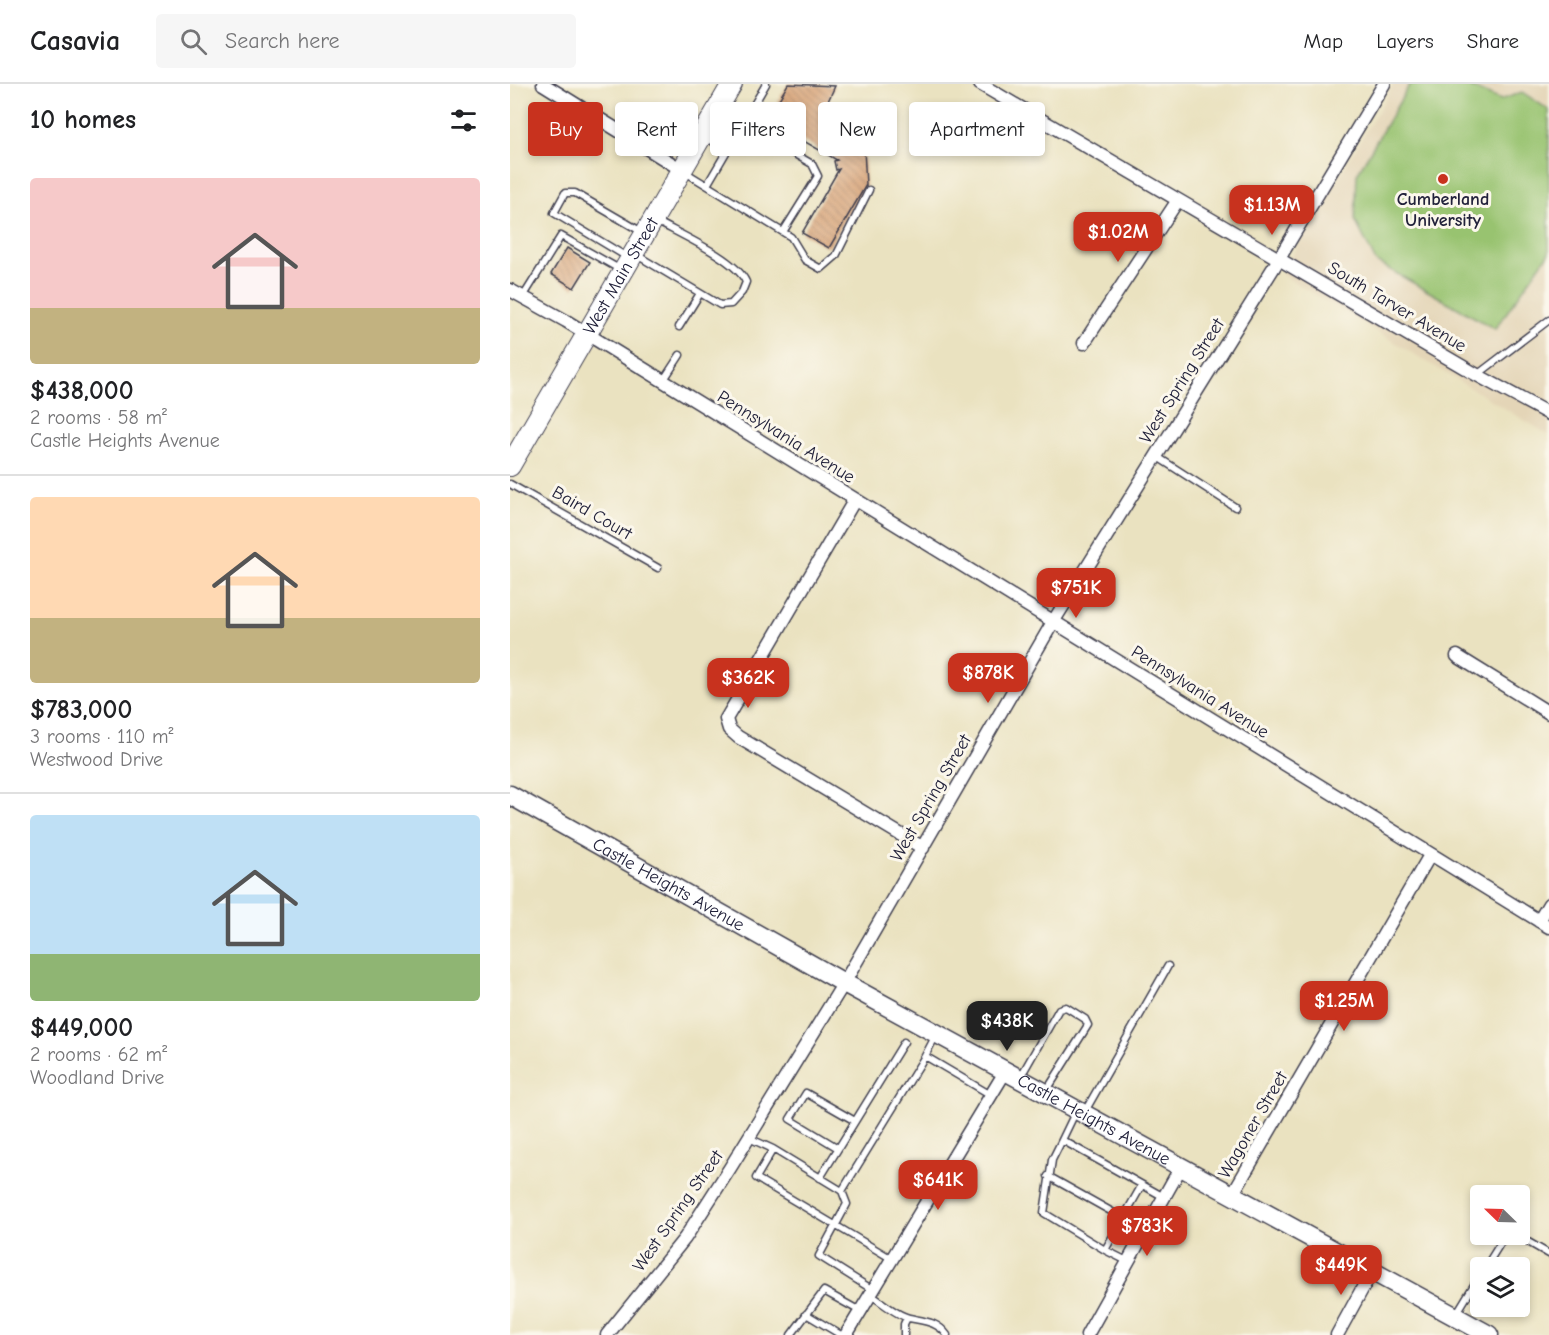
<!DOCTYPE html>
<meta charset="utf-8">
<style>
body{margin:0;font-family:"Comic Neue",sans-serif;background:#f6f6f6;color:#202124;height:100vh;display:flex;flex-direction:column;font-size:22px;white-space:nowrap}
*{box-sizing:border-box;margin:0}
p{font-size:20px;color:#757577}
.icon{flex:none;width:33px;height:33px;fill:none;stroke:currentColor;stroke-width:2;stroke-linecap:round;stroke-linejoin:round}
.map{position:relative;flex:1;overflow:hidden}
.side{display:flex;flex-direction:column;background:#fff;width:510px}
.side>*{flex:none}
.banner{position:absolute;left:18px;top:18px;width:570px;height:54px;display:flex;gap:12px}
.needle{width:39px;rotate:293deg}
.tools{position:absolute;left:960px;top:1101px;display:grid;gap:12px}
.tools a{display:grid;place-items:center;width:60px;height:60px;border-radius:6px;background:#fff;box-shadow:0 3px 9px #0003;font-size:30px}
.price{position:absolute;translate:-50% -51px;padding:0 14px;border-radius:12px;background:#c8321e;color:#fff;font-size:20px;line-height:39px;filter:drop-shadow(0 2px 3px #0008)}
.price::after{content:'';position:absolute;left:50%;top:36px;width:18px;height:14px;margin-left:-9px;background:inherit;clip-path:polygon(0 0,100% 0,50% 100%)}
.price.on{background:#222;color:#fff}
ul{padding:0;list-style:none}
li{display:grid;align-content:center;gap:12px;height:318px;padding:0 30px}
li+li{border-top:2px solid #e0e0e0}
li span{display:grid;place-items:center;height:186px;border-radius:6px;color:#555}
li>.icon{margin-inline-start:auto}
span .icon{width:108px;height:108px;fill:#fffc;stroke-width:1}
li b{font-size:26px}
h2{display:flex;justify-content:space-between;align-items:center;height:72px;padding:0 30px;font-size:26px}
.tag{padding:0 21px;border-radius:6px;background:#fff;box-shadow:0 3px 9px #0003;font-size:21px;line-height:54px}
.tag.on{background:#c8321e;color:#fff}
header{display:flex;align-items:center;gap:36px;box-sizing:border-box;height:84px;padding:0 30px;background:#fff;border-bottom:2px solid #e0e0e0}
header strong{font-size:28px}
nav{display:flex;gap:33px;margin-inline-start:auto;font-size:21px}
.search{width:420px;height:54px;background:#f6f6f6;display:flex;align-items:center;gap:15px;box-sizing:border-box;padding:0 21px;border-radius:6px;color:#757577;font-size:22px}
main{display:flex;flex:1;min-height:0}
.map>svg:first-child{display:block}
.built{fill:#e4d5b7}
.green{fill:#98c370;stroke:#5d7256;stroke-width:1.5}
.building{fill:url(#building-back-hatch)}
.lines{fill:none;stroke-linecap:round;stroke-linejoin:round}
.lane-casing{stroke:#403f4f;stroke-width:9}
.street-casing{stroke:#403f4f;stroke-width:15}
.secondary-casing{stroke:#403f4f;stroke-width:21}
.primary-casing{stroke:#403f4f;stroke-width:22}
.lane{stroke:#fff;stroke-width:6}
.street{stroke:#fff;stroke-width:12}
.secondary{stroke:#fff;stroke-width:18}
.primary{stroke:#fff;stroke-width:20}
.poi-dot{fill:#c8321e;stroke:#fbf7ec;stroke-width:2}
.labels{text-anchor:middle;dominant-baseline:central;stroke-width:6;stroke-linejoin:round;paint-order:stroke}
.poi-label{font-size:18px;font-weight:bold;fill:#22223b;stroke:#fbf7ec}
.street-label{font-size:18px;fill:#22223b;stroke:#fbf7ec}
</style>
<header>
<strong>Casavia</strong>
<div class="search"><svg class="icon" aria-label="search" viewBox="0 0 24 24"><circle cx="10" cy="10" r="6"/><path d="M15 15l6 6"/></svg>Search here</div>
<nav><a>Map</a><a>Layers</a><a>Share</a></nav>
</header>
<main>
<section class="side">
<h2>10 homes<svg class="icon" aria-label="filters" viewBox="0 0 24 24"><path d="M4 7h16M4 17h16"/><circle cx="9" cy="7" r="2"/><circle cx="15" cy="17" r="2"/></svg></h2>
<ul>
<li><span style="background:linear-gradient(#f6c9c9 70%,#c2b280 0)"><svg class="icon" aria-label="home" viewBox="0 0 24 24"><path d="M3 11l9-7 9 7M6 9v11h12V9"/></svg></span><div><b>$438,000</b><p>2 rooms · 58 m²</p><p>Castle Heights Avenue</p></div></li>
<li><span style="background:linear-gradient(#ffd9b3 65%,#c2b280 0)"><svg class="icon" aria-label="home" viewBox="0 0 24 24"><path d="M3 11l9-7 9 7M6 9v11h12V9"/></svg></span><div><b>$783,000</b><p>3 rooms · 110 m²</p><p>Westwood Drive</p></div></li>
<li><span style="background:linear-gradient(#bfe0f5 75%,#8fb573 0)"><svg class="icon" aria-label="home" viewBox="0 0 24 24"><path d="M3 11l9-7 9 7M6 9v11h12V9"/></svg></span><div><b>$449,000</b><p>2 rooms · 62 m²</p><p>Woodland Drive</p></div></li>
</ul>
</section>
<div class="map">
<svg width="1039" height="1251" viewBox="0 0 1039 1251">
<defs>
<pattern id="building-back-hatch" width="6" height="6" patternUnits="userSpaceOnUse" patternTransform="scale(1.5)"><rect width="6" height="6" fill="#d39969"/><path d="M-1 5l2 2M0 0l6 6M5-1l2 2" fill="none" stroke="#ab7c58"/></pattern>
</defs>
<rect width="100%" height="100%" fill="#fbf7ec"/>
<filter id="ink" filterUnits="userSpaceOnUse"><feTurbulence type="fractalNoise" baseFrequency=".0167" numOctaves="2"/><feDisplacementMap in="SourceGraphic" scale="12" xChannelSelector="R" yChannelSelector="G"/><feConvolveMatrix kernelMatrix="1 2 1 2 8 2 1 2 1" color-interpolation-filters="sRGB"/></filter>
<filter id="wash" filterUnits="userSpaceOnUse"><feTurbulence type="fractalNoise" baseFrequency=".008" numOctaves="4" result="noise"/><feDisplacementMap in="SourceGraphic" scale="24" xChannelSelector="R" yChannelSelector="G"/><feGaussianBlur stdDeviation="1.35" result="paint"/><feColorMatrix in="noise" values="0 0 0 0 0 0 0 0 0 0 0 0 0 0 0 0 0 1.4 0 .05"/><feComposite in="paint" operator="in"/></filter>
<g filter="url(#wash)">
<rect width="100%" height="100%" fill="#eae2c0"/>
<path class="built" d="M884,0H1039V351L771,190Z"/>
<path class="green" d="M900,0H954L991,16L1012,8L1039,26V169L985,245L866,178L845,136L847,90Z"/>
<g id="blocks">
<path class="building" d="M278,0L325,2L314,26L353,48L356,101L319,164L292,149L329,85L326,86L324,77L327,76L257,36Z
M57,164L80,178L64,204L41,190Z"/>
</g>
</g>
<g filter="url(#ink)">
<use href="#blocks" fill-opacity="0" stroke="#403f4f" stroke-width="1.5"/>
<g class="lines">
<defs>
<path id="lane" d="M233,40L302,80L308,92L273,148
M195,53L218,66
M175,88L281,153L295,176L311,185L326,172L359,106
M197,101L256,0
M125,170L210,221L221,220L232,208L236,198C226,175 169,150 146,137
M117,173L44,129L55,109H65L132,148
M13,213L51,152L111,186
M169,243L189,211
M967,291L1039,236
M153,297L170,271
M646,372L725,423
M0,400L148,484
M415,972L426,951
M511,992L549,925L556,923L575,935L578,941L537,1006
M565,1029L552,1056L654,1113
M574,1029L658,882
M239,1054L263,1065
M552,1056L542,1076L534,1129L595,1166
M328,1064L280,1035L296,1009L345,1037
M538,1092L613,1134
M310,1094L394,958
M332,1107L415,972L481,1011
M1013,1155L1039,1170
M617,1177L595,1166L632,1101
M975,1184L993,1155
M363,1206L309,1172L337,1120L332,1107L263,1065L246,1094L382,1175
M361,1211C372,1218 386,1231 399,1234C413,1237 427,1237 437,1251
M296,1230L331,1251
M945,1232L970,1191
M281,1251L314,1207L350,1227
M394,1251V1240L397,1234"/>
<path id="street" d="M33,0L172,86
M470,0L967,291L1039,330
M0,206L56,237L1039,843
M574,259L668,116
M344,417L216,635L219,645L228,653L413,764
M947,572L1039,629
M1029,837L1039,820
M722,1111L920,771
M97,1251L175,1154L220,1084L334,899L543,538L764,183L874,0
M336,1251L495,988
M577,1251L672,1081
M827,1251L862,1187"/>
<g id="secondary">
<path id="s1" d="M0,711L334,899L979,1251"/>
</g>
<g id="primary">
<path id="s2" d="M0,382L222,0"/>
</g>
</defs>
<use href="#lane" class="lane-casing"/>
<use href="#street" class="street-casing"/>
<use href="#secondary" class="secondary-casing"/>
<use href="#primary" class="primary-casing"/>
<use href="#lane" class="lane"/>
<use href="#street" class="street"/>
<use href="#secondary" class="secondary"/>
<use href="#primary" class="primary"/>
</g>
</g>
<circle class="poi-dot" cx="933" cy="95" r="6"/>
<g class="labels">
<g class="poi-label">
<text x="933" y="115">Cumberland<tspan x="933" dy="21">University</tspan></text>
</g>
<g class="street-label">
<text stroke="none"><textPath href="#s2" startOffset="220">West Main Street</textPath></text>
<text transform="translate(887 223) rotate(31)">South Tarver Avenue</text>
<text transform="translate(672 297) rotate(-58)">West Spring Street</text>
<text transform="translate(276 353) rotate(32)">Pennsylvania Avenue</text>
<text transform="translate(82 429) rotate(30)">Baird Court</text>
<text transform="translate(690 608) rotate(32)">Pennsylvania Avenue</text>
<text transform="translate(421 714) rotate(-60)">West Spring Street</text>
<text stroke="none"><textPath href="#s1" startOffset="182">Castle Heights Avenue</textPath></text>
<text stroke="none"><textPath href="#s1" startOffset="668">Castle Heights Avenue</textPath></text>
<text transform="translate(743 1041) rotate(-60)">Wagoner Street</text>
<text transform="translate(168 1127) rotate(-55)">West Spring Street</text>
</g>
</g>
</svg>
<div class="tools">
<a><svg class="needle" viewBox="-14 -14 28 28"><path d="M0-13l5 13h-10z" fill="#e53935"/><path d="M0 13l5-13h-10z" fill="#757577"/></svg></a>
<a><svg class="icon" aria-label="layers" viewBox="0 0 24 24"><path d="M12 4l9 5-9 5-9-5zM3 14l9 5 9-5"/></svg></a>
</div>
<b class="price" style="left:762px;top:152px">$1.13M</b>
<b class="price" style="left:608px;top:179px">$1.02M</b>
<b class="price" style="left:566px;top:535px">$751K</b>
<b class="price" style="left:478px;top:620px">$878K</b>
<b class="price" style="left:238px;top:625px">$362K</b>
<b class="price" style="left:834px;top:948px">$1.25M</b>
<b class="price on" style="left:497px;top:968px">$438K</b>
<b class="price" style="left:428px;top:1127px">$641K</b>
<b class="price" style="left:637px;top:1173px">$783K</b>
<b class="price" style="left:831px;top:1212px">$449K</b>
<div class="banner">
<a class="tag on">Buy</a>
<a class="tag">Rent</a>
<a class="tag">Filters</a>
<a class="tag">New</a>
<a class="tag">Apartment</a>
</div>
</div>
</main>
